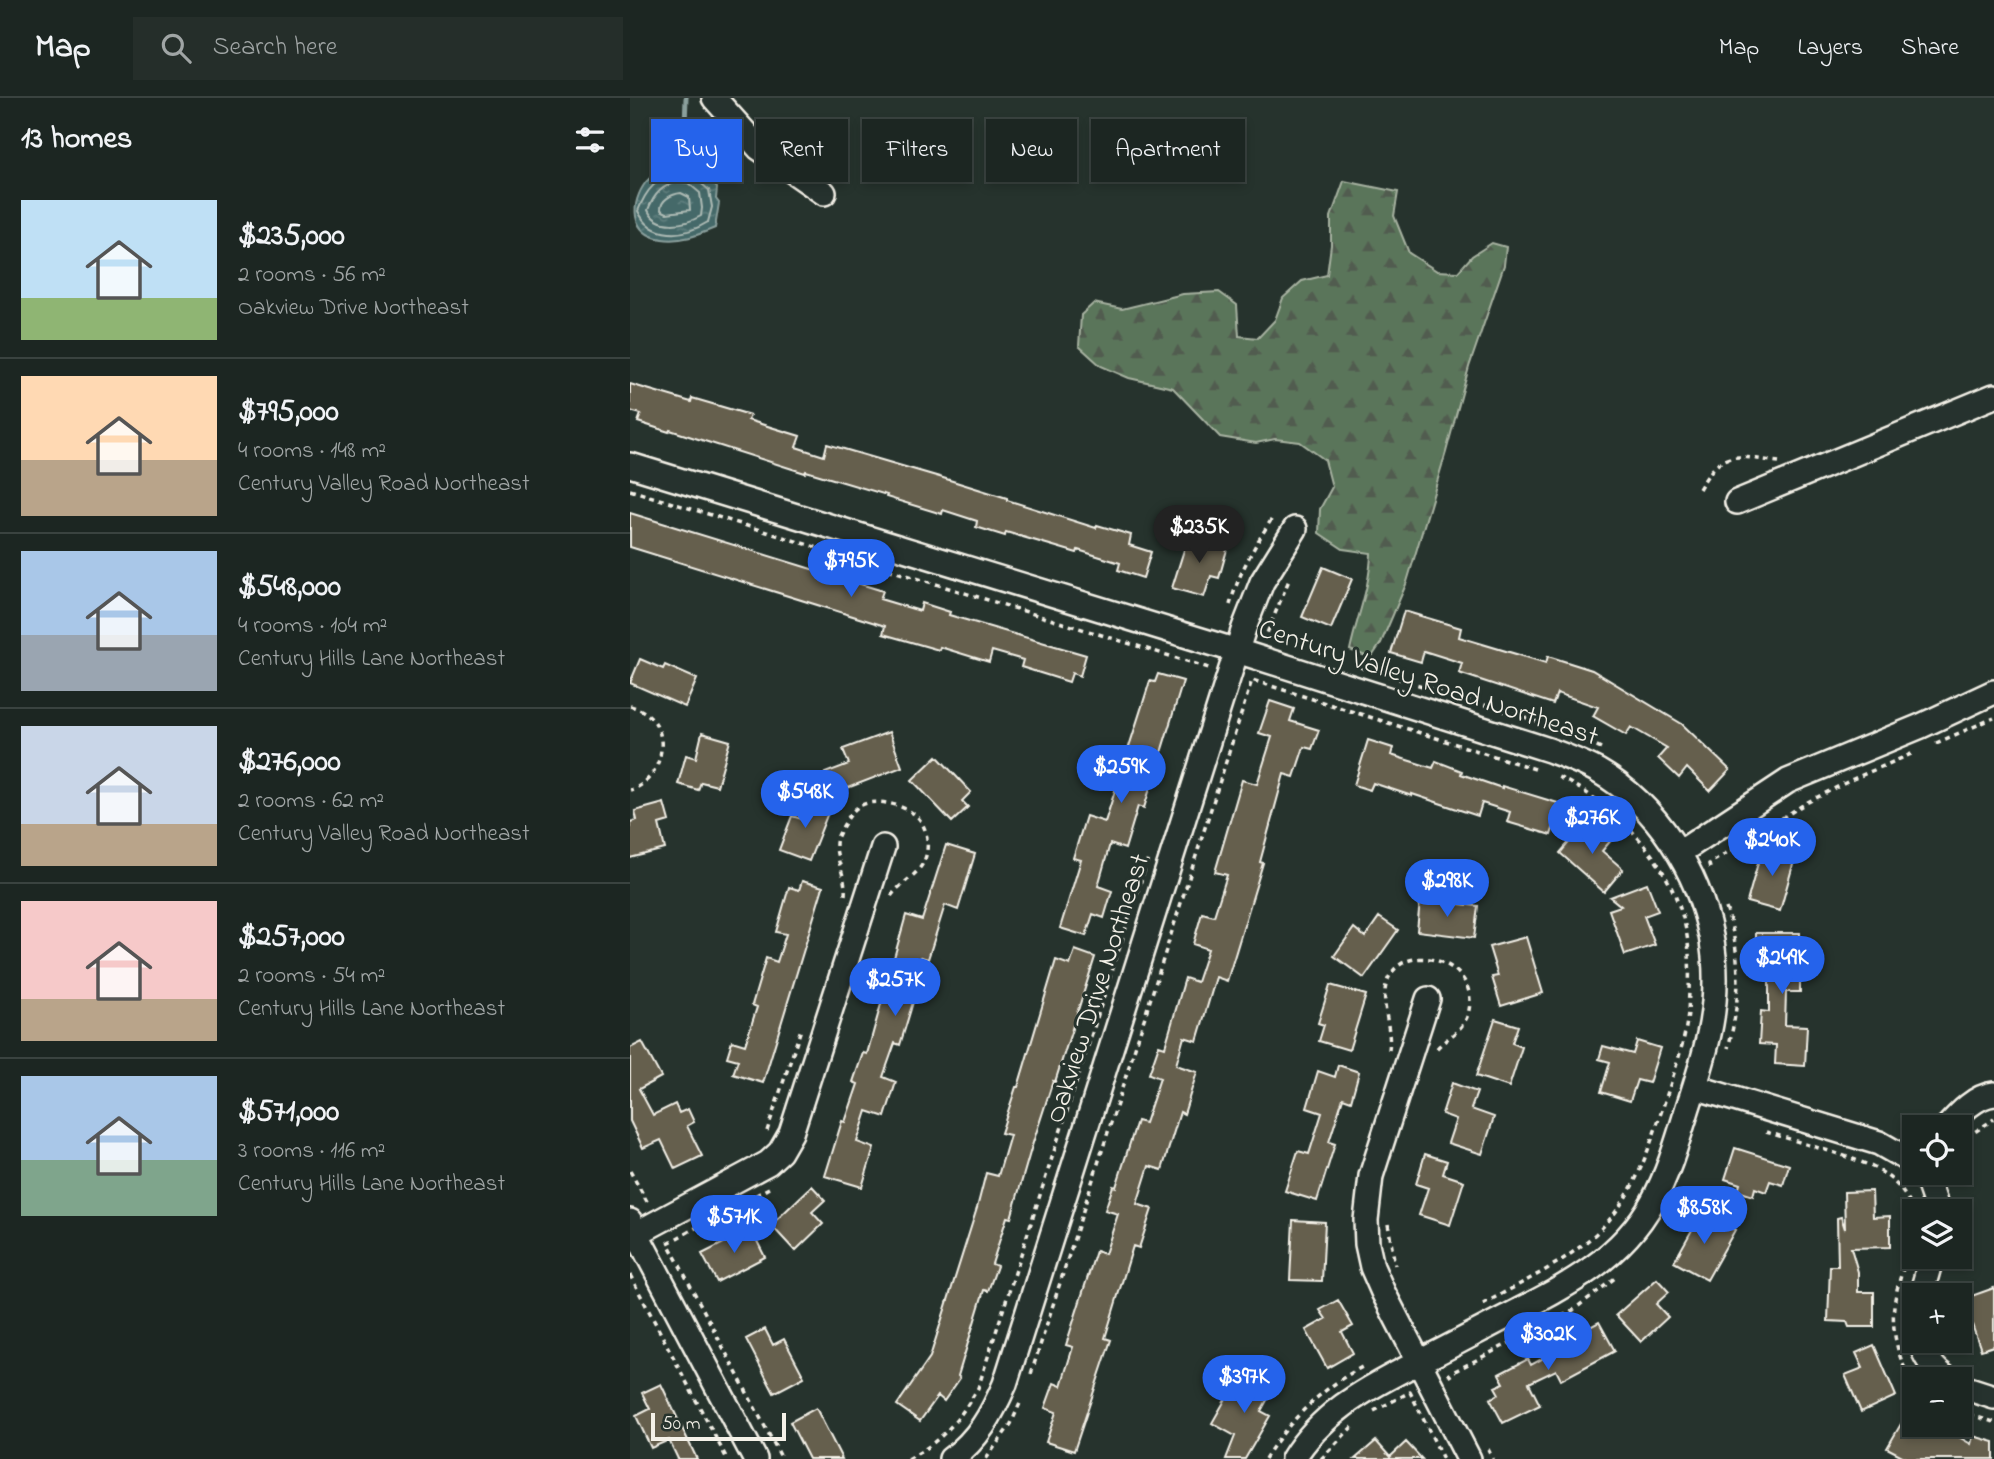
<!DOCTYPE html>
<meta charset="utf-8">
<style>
body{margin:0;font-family:"Indie Flower",sans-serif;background:#252e2a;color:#f1f3f6;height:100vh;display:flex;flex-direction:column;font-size:26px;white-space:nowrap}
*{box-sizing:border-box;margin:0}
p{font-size:23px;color:#a0a5a5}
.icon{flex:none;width:38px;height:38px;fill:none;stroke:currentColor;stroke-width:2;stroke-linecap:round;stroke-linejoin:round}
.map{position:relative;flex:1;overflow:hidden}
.sheet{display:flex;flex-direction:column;background:#1c2622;width:630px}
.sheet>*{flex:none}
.guide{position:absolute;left:21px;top:21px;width:665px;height:63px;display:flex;gap:14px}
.fabs{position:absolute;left:1272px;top:1017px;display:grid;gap:14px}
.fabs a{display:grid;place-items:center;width:70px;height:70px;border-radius:0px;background:#1c2622;box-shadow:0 4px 10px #0003,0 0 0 2px #3a4340;font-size:35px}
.scale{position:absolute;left:21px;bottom:18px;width:135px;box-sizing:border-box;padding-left:7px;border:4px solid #f4f1e8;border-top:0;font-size:19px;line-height:24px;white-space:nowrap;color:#f4f1e8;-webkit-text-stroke:5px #26332d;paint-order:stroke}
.price{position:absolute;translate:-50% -60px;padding:0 16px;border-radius:24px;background:#2563eb;color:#fff;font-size:23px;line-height:46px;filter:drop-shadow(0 2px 4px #0008)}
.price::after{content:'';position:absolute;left:50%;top:42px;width:21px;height:16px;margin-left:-10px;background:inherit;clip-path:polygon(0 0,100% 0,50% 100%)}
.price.on{background:#222;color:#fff}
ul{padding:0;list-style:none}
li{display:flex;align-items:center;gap:21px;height:175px;padding:0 21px}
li+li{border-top:2px solid #3a4340}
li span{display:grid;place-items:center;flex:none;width:196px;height:140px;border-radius:0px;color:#555}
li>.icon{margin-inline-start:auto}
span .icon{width:84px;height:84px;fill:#fffc;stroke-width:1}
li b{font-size:30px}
h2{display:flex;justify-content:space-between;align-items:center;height:84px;padding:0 21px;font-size:30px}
.chip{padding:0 24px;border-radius:0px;background:#1c2622;box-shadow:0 4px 10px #0003,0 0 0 2px #3a4340;font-size:24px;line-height:63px}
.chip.on{background:#2563eb;color:#fff}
header{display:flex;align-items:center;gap:42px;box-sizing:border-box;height:98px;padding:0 35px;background:#1c2622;border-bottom:2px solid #3a4340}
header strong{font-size:33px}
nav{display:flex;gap:38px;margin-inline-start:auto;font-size:24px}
.search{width:490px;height:63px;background:#252e2a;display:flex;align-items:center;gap:18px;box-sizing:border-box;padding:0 24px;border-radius:0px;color:#a0a5a5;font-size:26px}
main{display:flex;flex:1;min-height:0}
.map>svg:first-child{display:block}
.forest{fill:url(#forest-firs);stroke:#a7b2a1;stroke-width:2}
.water{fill:url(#water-ripples);stroke:#8a9f9c;stroke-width:2}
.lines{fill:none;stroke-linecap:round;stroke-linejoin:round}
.shore{stroke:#aebbb5;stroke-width:2}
.stream{stroke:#8a9f9c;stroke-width:5}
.building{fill:#655f4e;stroke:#f4f1e8;stroke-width:2}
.minor-casing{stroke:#f4f1e8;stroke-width:28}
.path{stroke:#f4f1e8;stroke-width:3.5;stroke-dasharray:5 5;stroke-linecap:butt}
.minor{stroke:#26332d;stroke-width:23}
.labels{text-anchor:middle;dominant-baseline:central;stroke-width:6;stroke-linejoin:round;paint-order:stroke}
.street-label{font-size:28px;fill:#f4f1e8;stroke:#26332d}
</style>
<header>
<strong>Map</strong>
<div class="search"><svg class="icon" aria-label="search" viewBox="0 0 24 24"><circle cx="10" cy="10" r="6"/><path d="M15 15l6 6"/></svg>Search here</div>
<nav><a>Map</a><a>Layers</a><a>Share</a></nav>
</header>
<main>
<section class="sheet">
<h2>13 homes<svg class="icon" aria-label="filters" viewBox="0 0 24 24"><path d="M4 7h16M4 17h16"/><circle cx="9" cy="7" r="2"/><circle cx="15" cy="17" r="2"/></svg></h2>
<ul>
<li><span style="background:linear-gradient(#bfe0f5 70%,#8fb573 0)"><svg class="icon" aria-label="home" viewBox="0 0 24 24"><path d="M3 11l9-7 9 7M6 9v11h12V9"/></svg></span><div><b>$235,000</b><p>2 rooms · 56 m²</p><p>Oakview Drive Northeast</p></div></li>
<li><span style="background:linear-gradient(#ffd9b3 60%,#b9a48a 0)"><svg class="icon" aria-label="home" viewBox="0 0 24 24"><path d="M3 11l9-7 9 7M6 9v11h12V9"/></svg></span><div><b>$795,000</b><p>4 rooms · 148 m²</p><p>Century Valley Road Northeast</p></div></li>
<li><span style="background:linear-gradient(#a9c7e8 60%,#9aa5b1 0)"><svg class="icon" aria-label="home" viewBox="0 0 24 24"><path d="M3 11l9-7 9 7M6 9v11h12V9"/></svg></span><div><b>$548,000</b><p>4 rooms · 104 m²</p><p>Century Hills Lane Northeast</p></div></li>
<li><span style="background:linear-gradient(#c9d6e8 70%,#b9a48a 0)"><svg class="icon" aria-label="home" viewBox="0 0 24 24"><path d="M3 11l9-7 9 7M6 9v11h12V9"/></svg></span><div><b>$276,000</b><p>2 rooms · 62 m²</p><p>Century Valley Road Northeast</p></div></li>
<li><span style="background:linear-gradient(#f6c9c9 70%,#b9a48a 0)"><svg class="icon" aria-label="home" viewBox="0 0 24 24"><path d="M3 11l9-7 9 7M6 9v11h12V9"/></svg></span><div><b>$257,000</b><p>2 rooms · 54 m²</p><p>Century Hills Lane Northeast</p></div></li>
<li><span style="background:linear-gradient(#a9c7e8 60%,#7fa58c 0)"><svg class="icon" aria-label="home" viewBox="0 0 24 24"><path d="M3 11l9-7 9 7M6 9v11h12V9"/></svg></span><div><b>$571,000</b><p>3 rooms · 116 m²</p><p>Century Hills Lane Northeast</p></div></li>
</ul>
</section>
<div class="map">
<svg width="1364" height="1361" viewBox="0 0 1364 1361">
<defs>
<pattern id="forest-firs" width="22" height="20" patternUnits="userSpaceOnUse" patternTransform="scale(1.75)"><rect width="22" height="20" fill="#5a745a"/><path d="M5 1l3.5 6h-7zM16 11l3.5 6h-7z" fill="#515c4f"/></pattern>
<pattern id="water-ripples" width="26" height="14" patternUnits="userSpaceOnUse" patternTransform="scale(1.75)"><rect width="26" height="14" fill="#446969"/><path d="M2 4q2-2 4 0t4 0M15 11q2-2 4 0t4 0" fill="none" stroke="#607f7e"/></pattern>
</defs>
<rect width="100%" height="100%" fill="#26332d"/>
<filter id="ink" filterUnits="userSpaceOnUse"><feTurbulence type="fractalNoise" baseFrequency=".0143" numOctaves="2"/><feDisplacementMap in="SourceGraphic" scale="14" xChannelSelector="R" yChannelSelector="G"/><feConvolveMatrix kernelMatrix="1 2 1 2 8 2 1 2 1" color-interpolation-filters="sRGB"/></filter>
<g filter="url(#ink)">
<path class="forest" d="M714,83L768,94L764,118L779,155L807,173L828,174L842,158L862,145L876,149L874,167L839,269L816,354L777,484L751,545L741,560L720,552C727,518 740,490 741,455L713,451L689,435L690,411L702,389L695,362L670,344L645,341L626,345L590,339L543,290L499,280L471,268L449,248L451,217L464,205L492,211L553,196L589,194L607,207L609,238L628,240L645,222L653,200L672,183L697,177L701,147V119Z"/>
<path class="water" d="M50,69C67,70 76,77 87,90L86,101L89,105L85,130C68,137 51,144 32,141C0,136 0,105 16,84C21,79 27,72 33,70C38,69 45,69 50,69Z"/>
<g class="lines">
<path class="shore" d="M50,76L61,77L79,92L82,109L78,124C54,139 22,142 8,113C16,92 27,78 50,76Z
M50,84L58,85L70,95L72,110L71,118C55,127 27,132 18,112C24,96 33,86 50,84Z
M51,95L59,99L60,112L37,115L31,112C30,102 42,96 51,95Z"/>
<path class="stream" d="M50,69L59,37L55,27L56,0"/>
</g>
<path class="building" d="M0,286L61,304L62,300L120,317L118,322L170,338L166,349L194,358L197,346L313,380L377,400V402L466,430L467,427L501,437L499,447L521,454L513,480L488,472L490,465L448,452L447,455L376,434L375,438L346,429L347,423L313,412L312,416L256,399L257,397L176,373L175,375L40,332L39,334L8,324L11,316L0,313Z
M0,415L253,493L250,501L290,513L292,505L320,514L319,517L456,557L450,578L442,575L439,584L391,569L393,562L362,553L359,564L310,549L309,552L253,536L255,528L0,449Z
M559,436L598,448L589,480L581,478L574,499L542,490Z
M693,469L722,481L701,531L672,519Z
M774,513L831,530L829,539L916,565L918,558L962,572L1052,626L1100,672L1080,693L1057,670L1049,680L1028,660L1037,650L1001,629L996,637L963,618L968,609L927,595L923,606L829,575L832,565L794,553L791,564L761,555Z
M10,561L33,571L35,567L67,581L55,609L0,585Z
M528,576L553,583L514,710L508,708L495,751L480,746L468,788L482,793L474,820L463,816L456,838L430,830L451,762L443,760L456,718L475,724L520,583L525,584Z
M640,603L664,611L660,623L689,632L682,651L674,649L664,679L654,676L630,764L633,765L597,883L586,879L567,943L554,939L546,967L567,974L554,1016L550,1014L532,1072L519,1068L507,1106L522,1111L509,1150L503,1148L475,1240L481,1242L444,1353L416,1344L426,1314L415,1310L424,1285L431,1288L443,1249L436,1247L466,1153L475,1156L488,1116L475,1112L483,1088L486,1089L507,1023L515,1025L530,980L519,976L529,947L535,949L555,880L567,884L578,851L563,846L572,815L584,818L597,777L585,774L612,682L627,686L642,639L629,635Z
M259,634L272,669L202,696L195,675L219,666L213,651Z
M72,635L100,643L87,688L71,684L68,692L48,686L56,657L66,660Z
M738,642L763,650L761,657L803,670L806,663L832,673L831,676L872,690V688L931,706L921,737L877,724L880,714L852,705L848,718L782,696V698L743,685L740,692L724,687Z
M307,658L341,694L332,703L338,709L322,724L282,682Z
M180,699L201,707L179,763L149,752L162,718L172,721Z
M34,705L39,723L29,726L35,751L0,760V724L7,722L5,713Z
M959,721L982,741L972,753L993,771L974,794L930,755Z
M316,747L345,756L328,812L315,807L298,861L291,859L282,890L287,891L270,947L265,945L253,979L266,984L255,1019L237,1013L227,1044L244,1050L232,1089L195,1078L212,1023L215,1024L228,986L223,984L233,955L237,956L276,817L292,822Z
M1133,747L1166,756L1150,813L1117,804Z
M172,783L193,789L133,985L103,976L108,962L97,959L102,943L115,947L127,909L122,907L136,860L147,864L156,836L146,834L159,789L169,792Z
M1017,785L1028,813L1014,818L1025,847L995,857L979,812L991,808L980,799Z
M790,802L848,808L844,840L787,833Z
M749,819L768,832L734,880L704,858L724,830L735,839Z
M1126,835H1170V894H1156L1155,927L1177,928L1175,968L1145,966L1146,947L1129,946L1131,913L1139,914V864H1126Z
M896,839L913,895L871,908L862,879L868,878L859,849Z
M445,852L465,859L425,984L423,983L401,1051L381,1120L377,1119L362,1166L367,1168L358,1193L354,1192L328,1278L330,1280L314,1303L308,1298L290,1323L267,1307L300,1259L347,1110L356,1075L368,1078L380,1037L371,1035L386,989H388L426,862L440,867Z
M700,887L736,897L719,952L689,943L694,927L688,925Z
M865,921L888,928L882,945L892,949L879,989L846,978Z
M1007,943L1030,950L1019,985L1007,982L1000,1003L971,994L980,964L969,961L973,948L1003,956Z
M12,944L31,979L9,991L23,1017L45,1006L49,1015L58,1011L64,1024L57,1028L72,1058L45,1071L31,1042L13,1050L0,1023V950Z
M708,967L729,974L721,1003L713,1000L699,1044L705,1046L687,1103L655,1093L668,1053L679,1056L692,1015L677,1010L688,973L705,979Z
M822,985L847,994L841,1011L864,1019L852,1056L818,1045L826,1021L812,1016Z
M1105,1050L1159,1067L1153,1087L1140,1083L1136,1094L1125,1090L1123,1098L1108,1093L1110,1086L1095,1081Z
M795,1056L817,1063L813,1076L834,1083L820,1127L789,1117L798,1090L786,1086Z
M182,1088L195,1102L182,1114L193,1126L165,1153L141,1127Z
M1242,1093L1243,1119L1260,1118V1149L1221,1150L1228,1174V1194H1244V1229H1219L1217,1224L1198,1223L1200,1168H1208L1207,1120L1211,1119L1215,1131L1214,1094Z
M1072,1114L1105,1132L1077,1182L1044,1164Z
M663,1122L695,1124L692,1183L660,1182Z
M121,1131L135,1159L87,1184L72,1156Z
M1027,1181L1039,1194L1026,1206L1038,1219L1011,1244L986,1217Z
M1364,1190V1248L1351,1252L1333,1201Z
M708,1202L723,1228L712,1234L723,1255L697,1270L676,1232L696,1221L690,1212Z
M969,1224L985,1253L931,1282L926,1272L899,1285L910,1307L873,1325L860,1301L869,1296L865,1289L874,1285L869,1276L898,1261L901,1267L947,1242L945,1237Z
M135,1231L143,1247L154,1241L174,1279L144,1295L116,1241Z
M1244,1247L1266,1298L1231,1314L1215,1277L1233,1270L1226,1255Z
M611,1274L642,1293L631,1313L640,1318L615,1361H596L605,1338L582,1325Z
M31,1286L67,1361H48L39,1342L21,1350L6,1318L20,1311L12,1295Z
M186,1310L212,1361H179L160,1324Z
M1275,1319L1284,1324V1326H1306L1341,1346L1343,1338L1364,1344V1361H1278L1257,1350Z
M746,1343L760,1359L776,1344L792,1361H725Z"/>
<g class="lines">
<defs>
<path id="minor" d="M84,0L129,50L194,95
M0,367L607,553L919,652C935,658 952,664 968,673C1027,707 1068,773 1081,838C1093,900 1077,952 1058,1009C1048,1041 1039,1074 1023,1103C991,1162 933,1190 876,1219C843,1236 810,1254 777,1270C732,1293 690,1317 663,1361
M1107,404L1364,298
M1049,755L1158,683L1291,628L1364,594
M798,901L741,1078L736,1122L737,1146L742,1169L753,1194L839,1361
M1065,989L1249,1045L1284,1065
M1317,1029C1329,1016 1345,998 1364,996
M1291,1074L1299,1087L1308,1113
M0,1123L125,1361
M0,1139L138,1065L150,1054L161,1035L253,749
M1291,1197L1302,1158
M1290,1242C1294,1259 1304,1272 1318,1281
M1330,1288L1364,1299
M321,1361C348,1342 362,1316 375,1286L614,530L632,484L665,431"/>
</defs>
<use href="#minor" class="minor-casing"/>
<path class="path" d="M1069,391C1094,348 1107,359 1149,364
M0,392L579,570
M600,507C609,474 625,447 643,419
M639,541L635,540L659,482
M730,569L933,631L971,650
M0,608C47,619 36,682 0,692
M1306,645L1364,620
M1080,770L1079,766L1176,705L1223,681L1286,654
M215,797C217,778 202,755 207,740C211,731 220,714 228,709C243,699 271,706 284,716C298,726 301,751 293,765C285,780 268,786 260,800
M1096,810C1112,857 1111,902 1098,950
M759,952C762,930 751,909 756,887C769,837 857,863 837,919C830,936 813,941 804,954
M137,1033L171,931
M1136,1034C1157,1040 1178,1047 1199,1053C1239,1066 1266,1073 1284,1114
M1274,1034L1284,1039
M1337,1039L1364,1021
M0,1073L19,1107
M139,1090L38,1145L152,1361
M758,1126L765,1167
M1284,1130C1280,1156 1267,1182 1264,1208C1261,1232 1269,1267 1284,1285
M0,1177L97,1361
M853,1206C898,1181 946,1160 980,1121C1008,1088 1020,1047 1034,1006C1043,977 1055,946 1058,914C1059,895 1060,875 1059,856C1055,778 993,709 926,678
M401,1276L622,582L905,671
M821,1279L819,1276L942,1213L985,1180
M744,1313L780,1294L813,1361
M1330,1314L1364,1324
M858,1351L863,1361
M278,1361C312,1343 329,1322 348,1290L518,761
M356,1361L381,1326L391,1303
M635,1361C658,1323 694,1288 734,1268
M691,1361L723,1328"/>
<use href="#minor" class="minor"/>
</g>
</g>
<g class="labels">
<g class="street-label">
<text transform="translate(798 586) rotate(18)">Century Valley Road Northeast</text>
<text transform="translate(469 891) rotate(-72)">Oakview Drive Northeast</text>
</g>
</g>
</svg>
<div class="fabs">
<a><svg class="icon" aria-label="locate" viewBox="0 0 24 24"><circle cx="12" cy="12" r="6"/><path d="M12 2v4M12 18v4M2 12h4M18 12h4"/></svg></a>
<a><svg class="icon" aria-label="layers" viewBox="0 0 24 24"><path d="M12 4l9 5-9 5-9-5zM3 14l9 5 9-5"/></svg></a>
<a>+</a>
<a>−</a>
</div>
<div class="scale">50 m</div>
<b class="price on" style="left:569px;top:467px">$235K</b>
<b class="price" style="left:221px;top:501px">$795K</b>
<b class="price" style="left:491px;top:707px">$259K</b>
<b class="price" style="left:175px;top:732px">$548K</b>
<b class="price" style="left:962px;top:758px">$276K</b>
<b class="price" style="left:1142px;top:780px">$240K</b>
<b class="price" style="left:817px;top:821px">$298K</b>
<b class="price" style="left:1152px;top:898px">$249K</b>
<b class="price" style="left:265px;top:920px">$257K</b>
<b class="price" style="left:1074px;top:1148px">$858K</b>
<b class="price" style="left:104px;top:1157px">$571K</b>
<b class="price" style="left:918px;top:1274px">$302K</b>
<b class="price" style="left:614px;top:1317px">$397K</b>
<div class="guide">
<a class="chip on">Buy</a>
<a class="chip">Rent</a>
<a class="chip">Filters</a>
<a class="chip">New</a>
<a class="chip">Apartment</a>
</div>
</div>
</main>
